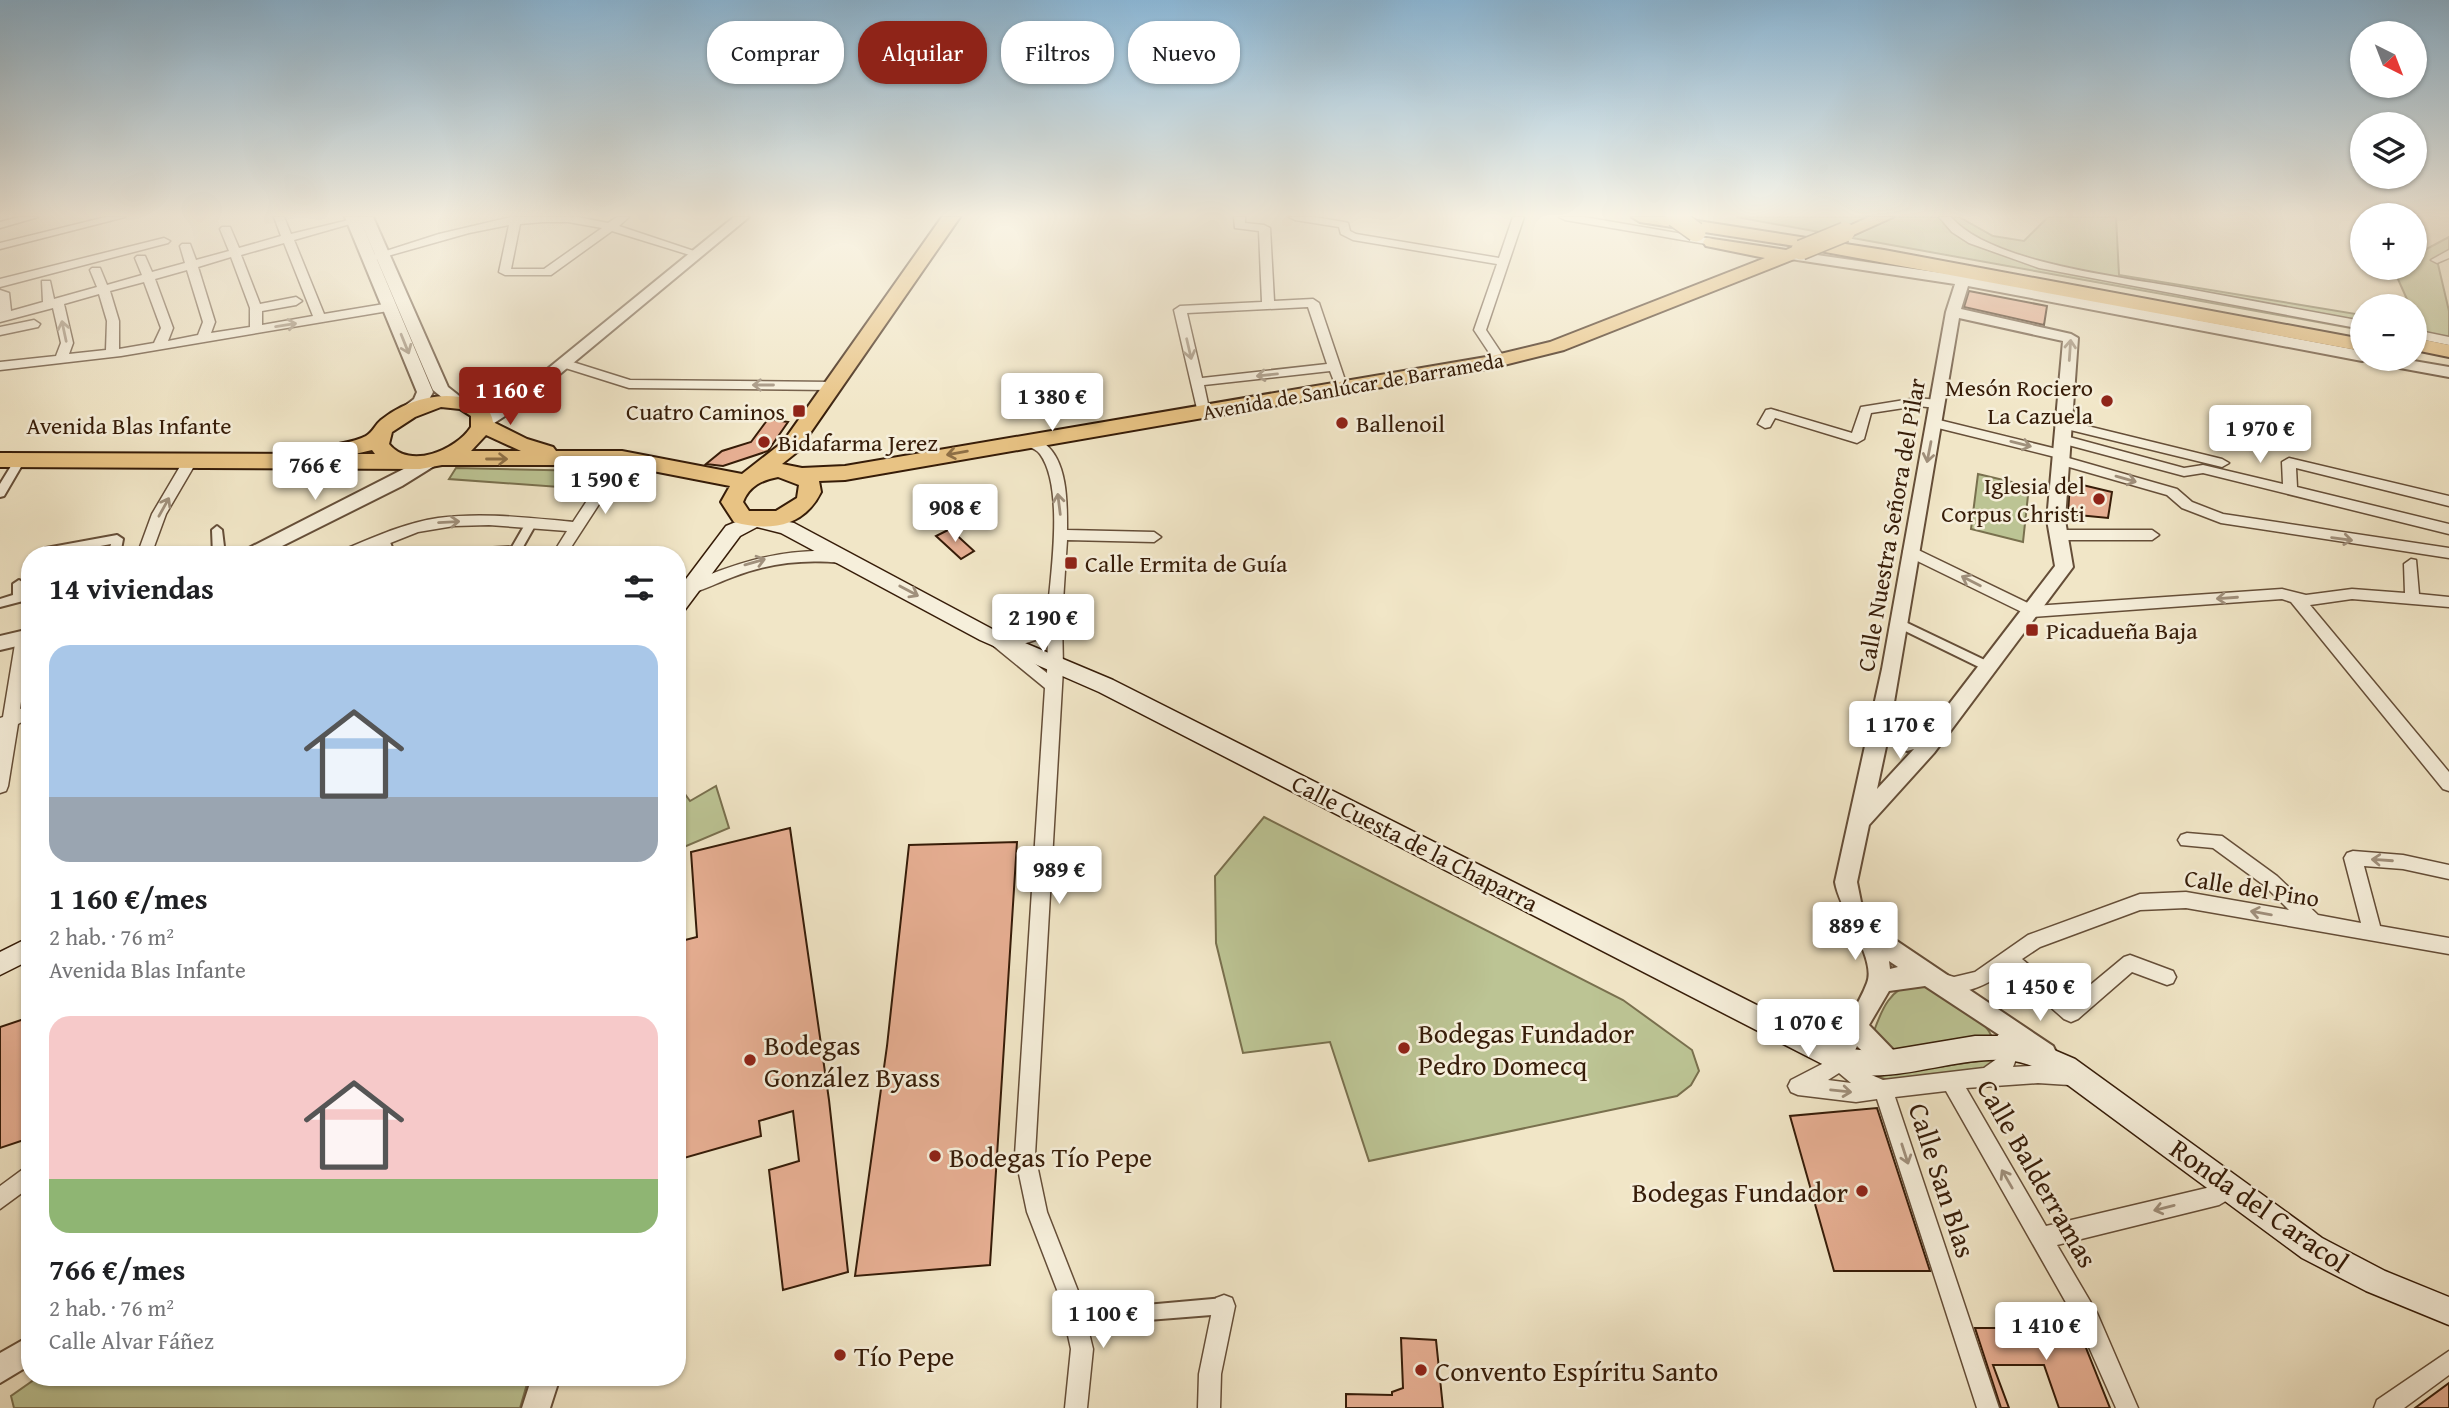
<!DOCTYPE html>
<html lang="es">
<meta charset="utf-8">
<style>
body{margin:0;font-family:"Gentium Book Plus",serif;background:#f2f2f2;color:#202124;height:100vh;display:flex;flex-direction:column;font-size:26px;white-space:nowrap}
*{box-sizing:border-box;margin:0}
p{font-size:23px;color:#757577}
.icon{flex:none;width:38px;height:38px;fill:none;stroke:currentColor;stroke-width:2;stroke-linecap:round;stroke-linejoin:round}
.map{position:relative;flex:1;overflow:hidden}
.drawer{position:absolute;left:21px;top:546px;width:665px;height:840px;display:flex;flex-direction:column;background:#fff;border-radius:28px;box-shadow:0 2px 5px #0004}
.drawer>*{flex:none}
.guide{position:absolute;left:707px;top:21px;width:665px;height:63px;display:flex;gap:14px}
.needle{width:46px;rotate:138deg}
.fabs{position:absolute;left:2350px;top:21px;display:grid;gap:14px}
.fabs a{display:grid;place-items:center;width:77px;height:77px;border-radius:50%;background:#fff;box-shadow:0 2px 5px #0004;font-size:35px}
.price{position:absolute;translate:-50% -60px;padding:0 16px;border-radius:7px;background:#fff;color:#222;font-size:23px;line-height:46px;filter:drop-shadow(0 2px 4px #0008)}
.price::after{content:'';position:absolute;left:50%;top:42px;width:21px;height:16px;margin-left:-10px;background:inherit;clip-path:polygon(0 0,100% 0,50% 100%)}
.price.active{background:#8f2418;color:#fff}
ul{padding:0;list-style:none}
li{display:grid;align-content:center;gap:14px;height:371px;padding:0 28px}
li span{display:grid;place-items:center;height:217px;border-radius:21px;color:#555}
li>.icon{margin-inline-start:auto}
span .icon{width:126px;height:126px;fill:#fffc;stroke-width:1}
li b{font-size:30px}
h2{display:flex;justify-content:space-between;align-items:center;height:84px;padding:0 28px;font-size:30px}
.chip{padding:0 24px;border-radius:28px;background:#fff;box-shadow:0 2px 5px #0004;font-size:24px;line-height:63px}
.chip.active{background:#8f2418;color:#fff}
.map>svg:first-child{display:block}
.green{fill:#bcc494;stroke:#79704e;stroke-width:2}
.building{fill:#e6ae92;stroke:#361c08;stroke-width:2}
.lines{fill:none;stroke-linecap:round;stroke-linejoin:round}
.pedestrian-casing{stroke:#654e38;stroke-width:4}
.minor-casing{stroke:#654e38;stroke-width:3}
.tertiary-casing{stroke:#654e38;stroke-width:4}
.secondary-casing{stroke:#361c08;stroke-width:3}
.primary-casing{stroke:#361c08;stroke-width:4}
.pedestrian{fill:#f6efdb;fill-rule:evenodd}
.minor{fill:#f6efdb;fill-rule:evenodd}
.tertiary{fill:#f6efdb;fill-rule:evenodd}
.secondary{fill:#f6efdb;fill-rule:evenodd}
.primary{fill:#e8c384;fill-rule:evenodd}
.primary-bridge-casing{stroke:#361c08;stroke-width:22;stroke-linecap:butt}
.primary-bridge{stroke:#e8c384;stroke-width:19}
.oneway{stroke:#a0907c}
.oneway2{stroke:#8f7046}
.poi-dot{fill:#8f2418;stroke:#f6efdb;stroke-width:2.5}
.labels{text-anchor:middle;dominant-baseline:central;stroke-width:5;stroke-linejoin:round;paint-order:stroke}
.far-street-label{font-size:21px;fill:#361c08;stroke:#f6efdb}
.poi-label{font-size:24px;fill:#361c08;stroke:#f6efdb;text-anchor:start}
.street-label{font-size:24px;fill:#361c08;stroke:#f6efdb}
.near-poi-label{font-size:28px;fill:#361c08;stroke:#f6efdb;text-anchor:start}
.near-street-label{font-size:28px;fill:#361c08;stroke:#f6efdb}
</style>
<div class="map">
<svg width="2449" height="1408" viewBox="0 0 2449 1408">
<rect width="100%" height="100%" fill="#f1e6c7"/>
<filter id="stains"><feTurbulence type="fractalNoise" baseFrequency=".00286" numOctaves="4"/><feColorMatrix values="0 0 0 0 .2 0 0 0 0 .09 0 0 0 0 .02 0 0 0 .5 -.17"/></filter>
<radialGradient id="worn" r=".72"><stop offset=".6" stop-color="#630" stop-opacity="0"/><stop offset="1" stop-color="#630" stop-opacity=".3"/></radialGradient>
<path class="green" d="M1736,217H1959L1993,236L2024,241L2048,217H2116L2119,275L2362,315V330Z
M2449,237V253L2437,260L2449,311V346L2415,339V324H2418L2415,306H2410L2393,268H2415V255Z
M456,468L592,471L597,474L587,489L449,479Z
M1978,474L2029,486L2023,542L1971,529Z
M677,783L690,801L716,786L729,828L679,849L677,853Z
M1264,817L1623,1000L1692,1050L1699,1071L1691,1085L1677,1096L1369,1161L1330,1042L1243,1053L1216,943L1215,876Z
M1914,983C1942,991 1980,1011 1992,1037L1891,1051L1874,1031C1882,1009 1890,989 1914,983Z
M1999,1058L1991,1068L1890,1081L1876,1076Z
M38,1377H529L520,1408H14L11,1396Z"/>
<path class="building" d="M1969,291L2047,306L2044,325L1964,307Z
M768,419L788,422L768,451L723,466L706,464L722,451L751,442Z
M2070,482L2112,492L2108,518L2068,514Z
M950,529L974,551L961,559L936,536Z
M790,828L829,1100L848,1272L783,1290L769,1170L799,1161L793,1111L759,1121L761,1136L677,1160V942L697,937L691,852Z
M1017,842L990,1265L855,1276L887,1046L909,845Z
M30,1017V1138L0,1148V1027Z
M1877,1108L1930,1271H1834L1790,1116Z
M1975,1328H2078L2110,1408H2059L2044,1365H1993L2009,1408H2001Z
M1401,1338L1436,1340L1443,1408H1346V1394L1392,1395V1392L1403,1388Z
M2449,1383V1408H2415Z"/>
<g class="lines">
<defs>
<path id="pedestrian" d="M20,457L25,460L4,496L0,497V484L16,458Z
M531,520L536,524L519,554L436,555L441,551L512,547L527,521Z
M217,526L222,530L225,555H213L212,530Z
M117,535L123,539L120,555H108L111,544L52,555H42L40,552L46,548Z
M384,536L388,537L395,555H384L378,540Z
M19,580L25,584L23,601L0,607V599L13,595V584Z
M1901,620L1993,664L1995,667L1993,670H1985L1897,627L1895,624Z
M1224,1298L1230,1300L1232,1306L1230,1312L1224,1314L1110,1323L1078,1333L1072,1331L1070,1325L1072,1319L1112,1308Z"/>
<path id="minor" d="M19,217H38L0,228V222Z
M106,217H125L0,249V243Z
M274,217H284L291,234L357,218V222L294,240L324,314L390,303L394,304V310L121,356L0,370V362L56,356L61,343L53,308L0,322V290L9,293L11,311L43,302L42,281H50L54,299L97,287L90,270L92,268H100L107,285L142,275L135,258L137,256H145L152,272L185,263L180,246L182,244H190L196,260L229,251L220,229L222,227H230L239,248L281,236ZM284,243L313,316L262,325V311L296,305L302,301L296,297L260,304L241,255ZM231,257L250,308V327L211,333L215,322L198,267ZM187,270L203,322L198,335L168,341L173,328L155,279ZM144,282L161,328L154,343L119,349V321L110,291ZM99,294L107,321L106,350L69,354L73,343L64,304Z
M511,217H577L608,223L617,217H629L619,226L703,254L693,256L612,231L551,275H505L499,272L509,225L469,233L370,261L364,258L439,234ZM543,222H568L602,228L544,269H511L520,224Z
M1234,217H1245V223L1264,225L1270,228L1274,301L1313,299L1319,303L1348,389L1346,392H1338L1330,371L1204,385L1210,413L1204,417L1198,413L1174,310L1180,306L1262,302L1259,231L1235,228ZM1308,307L1327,364L1202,378L1187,313Z
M1289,217H1314L1344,222L1348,223L1350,231L1356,234L1499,258L1513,217H1524L1486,330L1506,360L1500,364L1496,363L1474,330L1497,264L1353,240L1341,234L1339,227L1295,220Z
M1559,217H1584L1712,239L1718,242L1712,245L1565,220Z
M1939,217H1951C1990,263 2123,277 2183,288C2242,299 2302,310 2362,321V329L2039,268L1969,243L1952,232Z
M164,238L170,241L168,243L0,287V279Z
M2449,250V258L2437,263L2431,260Z
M34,320L40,324L38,327L0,335V327Z
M2415,330L2449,337V345L2415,338Z
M563,359L630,380L832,382L838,386L832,390L629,388L559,366L557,363Z
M1917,398L1938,400L1944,404L1938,408L1917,406L1871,413L1864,439L1857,443L1775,418L1770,427L1765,428L1758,424L1766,410L1771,409L1852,433L1861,407Z
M1935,419L2065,451V457L2177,489L2192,502L2223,514L2449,548V558L2221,523L2182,508L2167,495L2055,463V457L1930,426L1928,423Z
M2063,420L2222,459L2229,463L2222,467L2058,427V421Z
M2062,435L2184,468L2203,465L2283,484L2282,462L2289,458L2449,496V506L2296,468L2297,487L2449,524V534L2203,473L2184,476L2057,442V436Z
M1024,437C1031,439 1040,440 1045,444C1068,462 1067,504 1067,530L1154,532L1161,537L1154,542L1067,540L1062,617L1063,669L1035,1155L1047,1212L1080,1296L1093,1349L1087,1408H1065L1071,1349L1059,1295L1027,1212L1015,1155L1045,688L990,643L998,637L1029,633L1047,619C1050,578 1065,488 1040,454C1034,446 1024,447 1017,441ZM1048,636L1047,673L1014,647Z
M622,454L629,458L566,555H552L567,531L489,525L454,526L418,532L360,555H339L341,551C372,538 404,523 438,518C483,512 529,518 573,522L617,455Z
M190,457L197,461L166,514L151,555H137L152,514L185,458Z
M2059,530H2152L2159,535L2152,540H2059L2052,535Z
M1910,546L2034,606L2282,589L2306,595L2352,589L2405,593L2404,564L2411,559L2416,560L2419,594L2449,597V607L2352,599L2310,605L2449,772V791L2443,789L2291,602L2282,599L2032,617L1905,555L1903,551Z
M821,551L841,553L848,558L841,563C803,559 769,563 733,577C719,582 706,589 692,593L685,588L687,584C730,565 773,551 821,551Z
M24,632L30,635L20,709L30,705V718L18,724L8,786L6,791L0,793V718L3,717L16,638Z
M2187,833L2222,836L2277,876L2318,915L2361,923L2344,858L2347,853L2353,851L2403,855L2449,865V879L2403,869L2364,866L2380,926L2449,938V954L2186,908L2140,910L2040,947L2022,959L2071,1001L2124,957L2130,955L2173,971L2176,977L2173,983L2167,985L2132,972L2078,1019L2071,1022L2064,1019L2008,970C1983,987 1964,998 1933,987L1931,981L1933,975L1940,973L1954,977L1975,972L2028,935L2140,894L2186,892L2289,910L2265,886L2213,848L2181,845L2178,840L2181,835Z
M2005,1032L2012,1035L2018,1054L2013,1067L2049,1065L2076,1070L2079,1076L2076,1082L2069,1085L2038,1083L1966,1088L2046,1226L2215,1186L2229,1178L2236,1181L2239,1188L2236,1195L2219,1205L2057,1245L2097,1313L2138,1408H2116L2081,1329L1946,1091L1895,1097L1999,1408H1977L1877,1099L1856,1102L1798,1095L1791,1092L1788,1086L1791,1080L1822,1064L1839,1051L1846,1054L1867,1073L1883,1080L1984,1068L1998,1058L1996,1041L1998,1035ZM1839,1073L1851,1083L1828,1080Z
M30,1164V1187L0,1209V1186Z
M1224,1295L1232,1298L1235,1306L1221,1374L1220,1408H1198L1199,1374L1213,1306L1216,1298Z
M2449,1351V1375L2404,1408H2374L2377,1400Z"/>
<path id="tertiary" d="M345,217H359L433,392C427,405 416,418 400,415L398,411L414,399L417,392Z
M359,217H373L448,387L462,398V404H450L433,390Z
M734,217H749L525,403L488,427H476V419L513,397Z
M1789,251L1963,276L2362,351V359H2368L2362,361L1968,286L1961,309L2071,334L2078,338L2065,520L2073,567L1934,753L1869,825L1857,882L1861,902L1873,925L2053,1046L2057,1054L2053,1062L2045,1065L1925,986L1889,991L1869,1025L1898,1055L1902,1063L1898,1071L1890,1074L1882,1071L1857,1046L1847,1068L1839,1071L1831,1068L1827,1060C1837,1033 1857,1010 1867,983C1877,959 1839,910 1835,882L1882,669L1946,312L1955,284L1784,258V252ZM1959,318L2063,341L2047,520L2055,566L1930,729L1909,735L1898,730L1891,720ZM1887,742L1907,751L1914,749L1877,789ZM1889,961L1898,967L1890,969Z
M2370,359H2402L2449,367V377L2378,364Z
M433,454L439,455V463L402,486L264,555H240L243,551Z
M30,629V643L0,650V636Z
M30,1336V1365L0,1383V1353Z
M532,1377H560L550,1408H522Z"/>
<path id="secondary" d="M753,515L794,523L994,630L1113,680L1842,1048L1879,1052L1975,1036H2008L2033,1041L2075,1059L2322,1238L2385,1271L2449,1297V1325L2366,1291L2302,1258L2057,1077C2040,1069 2024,1061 2006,1060C1948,1056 1886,1090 1830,1068L1099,692L980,640L781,533L757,527L740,536L684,611L677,613V591L726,526Z
M30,937V960L0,975V952Z"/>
<path id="primary" d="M942,217H960L797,452L782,464L802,468L845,466L1492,356L1550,342L1765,258L1706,246L1703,242L1706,238L1786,250L1795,246L1640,222L1632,217H1672L1884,250L2362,339V351L1809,249L1807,254L1564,350L1492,368L845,480L819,481L821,492C804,527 769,532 734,522L721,502L730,486L622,465H442L420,469L0,467V453L323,454L325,447C339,443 353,443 366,436C373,432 375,425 381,420C406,400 441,390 472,400C484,404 491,410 493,422L527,439L553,447L556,451H622L742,474L783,442ZM441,407L460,409L471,416V427C456,450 410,470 389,444L392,432L415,417ZM486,435L521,451H471ZM372,450L375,454H355ZM778,477L799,485L797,498L776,511H749L743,502C749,486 762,480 778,477Z
M1869,217H1893L1851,236H1839L1836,232Z
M2415,338L2449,345V357L2415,350Z"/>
</defs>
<use href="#pedestrian" class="pedestrian-casing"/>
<use href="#minor" class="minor-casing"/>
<use href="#tertiary" class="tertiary-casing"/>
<use href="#secondary" class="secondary-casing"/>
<use href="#primary" class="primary-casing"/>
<use href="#pedestrian" class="pedestrian"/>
<use href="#minor" class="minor"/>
<use href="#tertiary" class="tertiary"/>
<use href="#secondary" class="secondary"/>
<use href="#primary" class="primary"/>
<defs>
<path id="primary-bridge" d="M1675,217L1696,232
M1801,250L1845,232"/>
</defs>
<use href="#primary-bridge" class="primary-bridge-casing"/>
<use href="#primary-bridge" class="primary-bridge"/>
</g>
<defs><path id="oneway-shaft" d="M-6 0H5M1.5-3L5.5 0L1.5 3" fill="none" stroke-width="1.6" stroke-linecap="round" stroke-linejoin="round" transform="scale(1.75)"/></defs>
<g class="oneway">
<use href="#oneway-shaft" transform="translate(286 325) rotate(-9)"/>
<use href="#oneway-shaft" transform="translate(64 331) rotate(-102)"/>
<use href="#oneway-shaft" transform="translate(405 344) rotate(68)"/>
<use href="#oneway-shaft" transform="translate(1189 349) rotate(77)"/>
<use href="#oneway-shaft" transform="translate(2070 350) rotate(-86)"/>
<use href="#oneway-shaft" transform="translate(1267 375) rotate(174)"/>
<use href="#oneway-shaft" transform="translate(763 385) rotate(-180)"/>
<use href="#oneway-shaft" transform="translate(2021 444) rotate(14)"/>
<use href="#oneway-shaft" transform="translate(1929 452) rotate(101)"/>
<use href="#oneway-shaft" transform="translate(2126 479) rotate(16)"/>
<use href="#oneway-shaft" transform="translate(1059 504) rotate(-97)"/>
<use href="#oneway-shaft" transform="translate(164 507) rotate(-61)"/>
<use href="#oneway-shaft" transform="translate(449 522) rotate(-3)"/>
<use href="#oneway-shaft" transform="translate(2342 539) rotate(8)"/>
<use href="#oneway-shaft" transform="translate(755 562) rotate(-16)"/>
<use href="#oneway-shaft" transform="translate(1971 581) rotate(-153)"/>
<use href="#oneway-shaft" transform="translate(909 591) rotate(28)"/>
<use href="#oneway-shaft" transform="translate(2227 598) rotate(176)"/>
<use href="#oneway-shaft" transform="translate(2382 860) rotate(-176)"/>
<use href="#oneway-shaft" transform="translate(2261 913) rotate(-170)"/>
<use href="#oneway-shaft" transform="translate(1841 1091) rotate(6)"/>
<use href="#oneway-shaft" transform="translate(1905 1154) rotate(72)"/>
<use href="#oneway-shaft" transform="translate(2007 1179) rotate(-120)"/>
<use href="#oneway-shaft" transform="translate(2164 1208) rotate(166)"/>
</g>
<g class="oneway2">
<use href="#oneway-shaft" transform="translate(957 453) rotate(170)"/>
<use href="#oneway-shaft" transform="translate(497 459)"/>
</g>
<linearGradient id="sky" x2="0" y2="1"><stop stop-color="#8bb8d8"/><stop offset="0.52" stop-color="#f9f4e6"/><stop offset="1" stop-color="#f9f4e6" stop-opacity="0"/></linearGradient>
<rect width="2449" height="414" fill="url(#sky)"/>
<g class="poi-dot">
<circle cx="2107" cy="401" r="7"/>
<rect x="792" y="404" width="14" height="14" rx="3.5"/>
<circle cx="1342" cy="423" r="7"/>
<circle cx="764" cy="442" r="7"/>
<circle cx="2099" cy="499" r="7"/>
<rect x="1064" y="556" width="14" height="14" rx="3.5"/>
<rect x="2025" y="623" width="14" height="14" rx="3.5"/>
<circle cx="1404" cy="1048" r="7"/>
<circle cx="750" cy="1060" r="7"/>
<circle cx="935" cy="1156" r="7"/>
<circle cx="1862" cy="1191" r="7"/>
<circle cx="840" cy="1355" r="7"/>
<circle cx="1421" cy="1370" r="7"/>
</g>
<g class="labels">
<g class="far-street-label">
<text transform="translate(1353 386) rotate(-10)">Avenida de Sanlúcar de Barrameda</text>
</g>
<g class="poi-label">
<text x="2093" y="387" text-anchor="end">Mesón Rociero<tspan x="2093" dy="28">La Cazuela</tspan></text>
<text x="785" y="411" text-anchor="end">Cuatro Caminos</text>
<text x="1356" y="423">Ballenoil</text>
<text x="778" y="442">Bidafarma Jerez</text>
<text x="2085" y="485" text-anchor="end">Iglesia del<tspan x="2085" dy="28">Corpus Christi</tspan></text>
<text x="1085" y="563">Calle Ermita de Guía</text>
<text x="2046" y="630">Picadueña Baja</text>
</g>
<g class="street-label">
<text x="129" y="425">Avenida Blas Infante</text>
<text transform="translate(1891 525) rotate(-80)">Calle Nuestra Señora del Pilar</text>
<text transform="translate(1415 843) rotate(27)">Calle Cuesta de la Chaparra</text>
<text transform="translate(2252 888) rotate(9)">Calle del Pino</text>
</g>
<g class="near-poi-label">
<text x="1418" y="1032">Bodegas Fundador<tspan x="1418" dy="32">Pedro Domecq</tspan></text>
<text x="764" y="1044">Bodegas<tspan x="764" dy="32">González Byass</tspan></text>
<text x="949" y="1156">Bodegas Tío Pepe</text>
<text x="1848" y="1191" text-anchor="end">Bodegas Fundador</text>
<text x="854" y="1355">Tío Pepe</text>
<text x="1435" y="1370">Convento Espíritu Santo</text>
</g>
<g class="near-street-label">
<text transform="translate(2038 1173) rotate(60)">Calle Balderramas</text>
<text transform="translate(1943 1180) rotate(72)">Calle San Blas</text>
<text transform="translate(2260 1205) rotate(35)">Ronda del Caracol</text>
</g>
</g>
<rect width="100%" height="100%" filter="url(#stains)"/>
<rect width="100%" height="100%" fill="url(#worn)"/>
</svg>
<div class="fabs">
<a><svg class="needle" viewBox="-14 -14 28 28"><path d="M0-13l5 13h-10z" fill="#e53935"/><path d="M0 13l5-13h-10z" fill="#757577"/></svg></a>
<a><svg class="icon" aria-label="layers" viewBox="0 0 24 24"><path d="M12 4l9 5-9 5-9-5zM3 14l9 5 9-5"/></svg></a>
<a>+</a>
<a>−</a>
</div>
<b class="price active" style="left:510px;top:427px">1 160 €</b>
<b class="price" style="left:1052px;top:433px">1 380 €</b>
<b class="price" style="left:2260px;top:465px">1 970 €</b>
<b class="price" style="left:315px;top:502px">766 €</b>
<b class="price" style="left:605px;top:516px">1 590 €</b>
<b class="price" style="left:955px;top:544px">908 €</b>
<b class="price" style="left:1043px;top:654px">2 190 €</b>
<b class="price" style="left:1900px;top:761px">1 170 €</b>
<b class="price" style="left:1059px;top:906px">989 €</b>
<b class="price" style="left:1855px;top:962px">889 €</b>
<b class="price" style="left:2040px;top:1023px">1 450 €</b>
<b class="price" style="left:1808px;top:1059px">1 070 €</b>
<b class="price" style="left:1103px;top:1350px">1 100 €</b>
<b class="price" style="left:2046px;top:1362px">1 410 €</b>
<div class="guide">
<a class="chip">Comprar</a>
<a class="chip active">Alquilar</a>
<a class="chip">Filtros</a>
<a class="chip">Nuevo</a>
</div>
<section class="drawer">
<h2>14 viviendas<svg class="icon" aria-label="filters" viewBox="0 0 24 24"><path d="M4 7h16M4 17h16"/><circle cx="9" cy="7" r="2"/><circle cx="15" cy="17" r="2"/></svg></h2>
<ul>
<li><span style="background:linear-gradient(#a9c7e8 70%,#9aa5b1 0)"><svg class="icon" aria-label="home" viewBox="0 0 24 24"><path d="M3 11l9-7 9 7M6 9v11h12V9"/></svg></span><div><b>1 160 €/mes</b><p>2 hab. · 76 m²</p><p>Avenida Blas Infante</p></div></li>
<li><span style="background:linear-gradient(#f6c9c9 75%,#8fb573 0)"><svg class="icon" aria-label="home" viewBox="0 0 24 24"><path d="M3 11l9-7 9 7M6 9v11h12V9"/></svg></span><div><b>766 €/mes</b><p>2 hab. · 76 m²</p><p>Calle Alvar Fáñez</p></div></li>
</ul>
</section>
</div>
